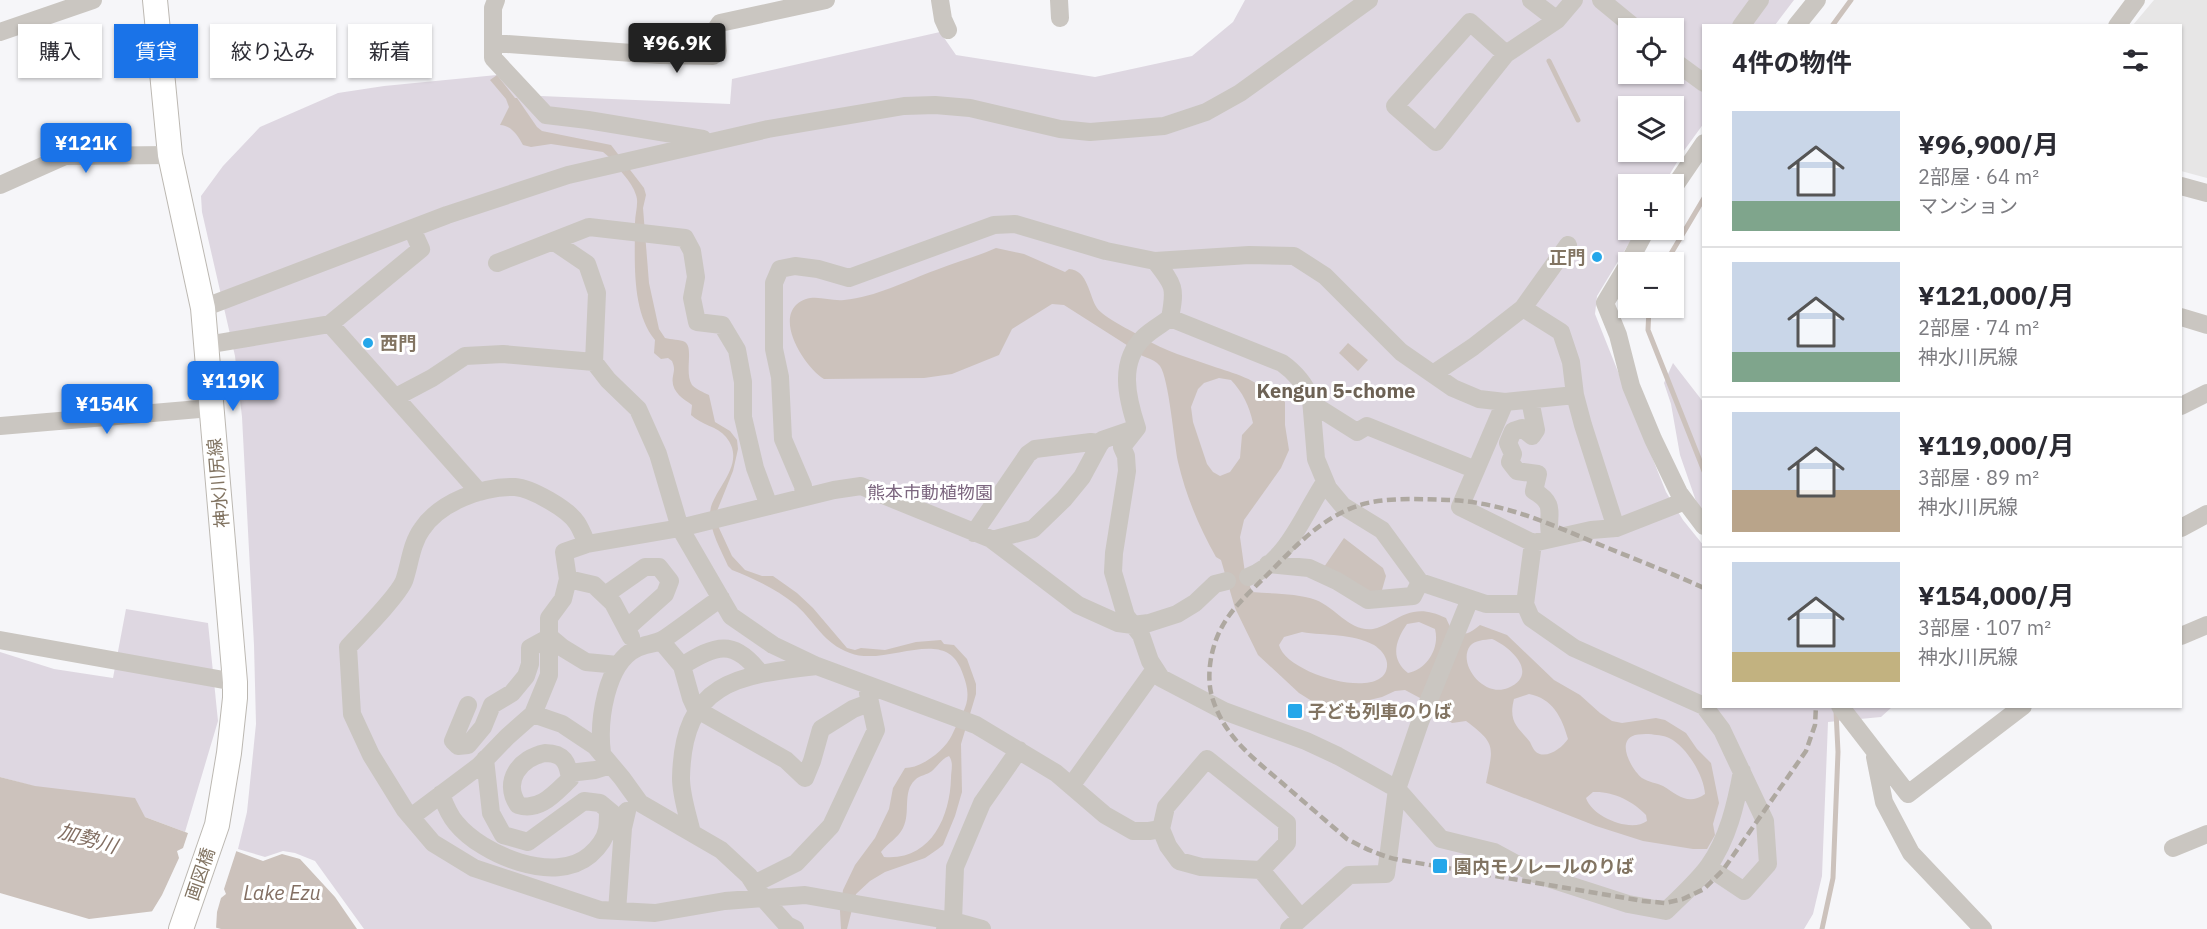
<!DOCTYPE html>
<html lang="ja">
<meta charset="utf-8">
<style>
body{margin:0;font-family:"IBM Plex Sans","Noto Sans JP",sans-serif;background:#f2f2f3;color:#2b2b33;height:100vh;display:flex;flex-direction:column;font-size:22px;white-space:nowrap}
*{box-sizing:border-box;margin:0}
p{font-size:20px;color:#7c7c81}
.icon{flex:none;width:33px;height:33px;fill:none;stroke:currentColor;stroke-width:2;stroke-linecap:round;stroke-linejoin:round}
.map{position:relative;flex:1;overflow:hidden}
.details{position:absolute;left:1702px;top:24px;width:480px;height:684px;display:flex;flex-direction:column;background:#fff;border-radius:0px;box-shadow:0 2px 4px #0004}
.details>*{flex:none}
.guide{position:absolute;left:18px;top:24px;width:570px;height:54px;display:flex;gap:12px}
.controls{position:absolute;left:1618px;top:18px;display:grid;gap:12px}
.controls a{display:grid;place-items:center;width:66px;height:66px;border-radius:0px;background:#fff;box-shadow:0 2px 4px #0004;font-size:30px}
.price{position:absolute;translate:-50% -51px;padding:0 14px;border-radius:6px;background:#1a73e8;color:#fff;font-size:20px;line-height:39px;filter:drop-shadow(0 2px 3px #0008)}
.price::after{content:'';position:absolute;left:50%;top:36px;width:18px;height:14px;margin-left:-9px;background:inherit;clip-path:polygon(0 0,100% 0,50% 100%)}
.price.current{background:#222;color:#fff}
ul{padding:0;list-style:none}
li{display:flex;align-items:center;gap:18px;height:150px;padding:0 30px}
li+li{border-top:2px solid #e1e1e2}
li span{display:grid;place-items:center;flex:none;width:168px;height:120px;border-radius:0px;color:#555}
li>.icon{margin-inline-start:auto}
span .icon{width:72px;height:72px;fill:#fffc;stroke-width:1}
li b{font-size:26px}
h2{display:flex;justify-content:space-between;align-items:center;height:72px;padding:0 30px;font-size:26px}
.tag{padding:0 21px;border-radius:0px;background:#fff;box-shadow:0 2px 4px #0004;font-size:21px;line-height:54px}
.tag.current{background:#1a73e8;color:#fff}
.map>svg:first-child{display:block}
.built{fill:#e7e6e6}
.green{fill:#ded7e1;fill-rule:evenodd}
.water{fill:#ccc2bc;fill-rule:evenodd}
.pier{fill:#f6f6f9}
.lines{fill:none;stroke-linecap:round;stroke-linejoin:round}
.stream{stroke:#ccc2bc;stroke-width:5}
.major-casing{stroke:#bcb8b2;stroke-width:26}
.minor{stroke:#cac6c1;stroke-width:18}
.major{stroke:#fff;stroke-width:24}
.rail{stroke:#aea8a0;stroke-width:4.5;stroke-dasharray:9 4.5;stroke-linecap:butt}
.poi-dot{fill:#25a7ea;stroke:#fff;stroke-width:2}
.labels{text-anchor:middle;dominant-baseline:central;stroke-width:6;stroke-linejoin:round;paint-order:stroke}
.poi-label{font-size:18px;font-weight:bold;fill:#827462;stroke:#fff;text-anchor:start}
.street-label{font-size:18px;fill:#827462;stroke:#fff}
.park-label{font-size:18px;fill:#7c667f;stroke:#fff}
.neighbourhood-label{font-size:20px;font-weight:bold;fill:#6d6255;stroke:#fff}
.water-label{font-size:20px;font-style:italic;fill:#836f63;stroke:#fff}
</style>
<div class="map">
<svg width="2207" height="929" viewBox="0 0 2207 929">
<rect width="100%" height="100%" fill="#f6f6f9"/>
<path class="built" d="M2154,0H2207V178L2181,171V26L2133,25Z"/>
<path class="green" d="M1245,0H1794L1775,25L1704,26V123L1683,152L1664,184H1629V230H1637L1597,296L1595,314L1666,492L1683,520L1704,546V706L1892,707L1881,717L1828,722L1822,876L1813,914L1804,929H364L315,861L295,853L283,851L265,857L238,849L247,812L256,724L254,645L242,417L235,356L202,212L201,196L223,166L260,127L338,93L384,86L497,75L517,95L730,104L732,79L940,32L956,55L1095,77L1192,56L1233,22ZM1629,28H1674V74H1629ZM1629,106H1674V152H1629Z
M1673,363L1704,403V524L1680,455L1671,404L1664,383Z
M126,609L208,623L218,721L185,832L145,817L0,777V652L54,669L113,678Z"/>
<path class="water" d="M497,75L515,98H517L537,127L542,131L611,145L644,188L646,195L643,208L649,283L659,329L665,338C671,340 680,339 685,342C694,348 684,373 692,385C697,390 703,392 709,395L715,422L730,431L737,440L738,449L733,471L717,511L719,528L732,556L745,570L762,576H773L797,593L813,608L847,648L855,650L861,648L885,650L916,642L941,640L944,644L954,645L967,659L976,684V694L961,744L962,792L955,816L943,845L938,849L925,858L885,872L870,881L856,894L847,929H841L840,911L843,890L855,865L875,838L889,809L893,788L905,768C922,768 945,750 952,735C965,706 975,701 960,667C942,627 885,667 850,653C823,643 816,623 796,605C776,589 755,579 732,570L728,566C721,550 710,531 710,514C710,491 749,465 726,437C717,426 701,425 691,415L692,405C682,398 670,391 673,376C674,370 675,368 672,361L668,358L661,359L654,353L655,340C631,311 635,260 635,223C635,214 639,203 636,195C632,181 617,168 609,157L603,152L551,144L531,147L523,145C518,136 511,125 500,125L509,107L506,99L490,80ZM949,756C954,763 951,770 951,778C950,818 930,861 884,857L881,852C888,843 898,838 903,828C911,813 902,792 915,780C920,775 927,775 932,771C938,766 941,759 949,756Z
M996,248L1024,254L1065,272L1069,269C1088,270 1089,296 1097,308C1104,318 1131,330 1143,338C1165,351 1189,358 1212,366C1235,374 1256,378 1272,397H1280L1285,402V425L1289,450L1281,468L1244,520L1240,537L1245,573L1252,592C1273,594 1297,593 1316,600C1336,608 1350,632 1373,629C1378,628 1385,625 1390,622C1411,610 1423,607 1446,618L1452,631C1465,636 1469,634 1480,625L1507,635L1554,680L1580,695L1600,713L1612,721L1622,723L1656,718L1665,720L1686,733L1697,749L1711,763L1719,803L1713,824L1715,835L1707,849H1693L1643,841L1596,826L1486,783C1493,747 1497,744 1466,721L1452,723L1443,717L1435,706L1405,690L1395,691L1382,697L1353,704L1342,720L1299,693L1258,655L1235,608L1221,560L1216,557C1199,527 1186,496 1178,462C1174,442 1169,379 1160,366C1153,357 1140,358 1133,349L1064,305L1052,304L1012,329L999,355L952,374L924,378L824,379C806,368 777,324 796,305C811,291 828,302 844,300C876,297 906,281 936,270C956,262 976,257 996,248ZM1219,378L1231,380C1243,393 1249,405 1253,423L1242,435L1240,458L1230,472L1220,476L1213,472L1207,464L1193,422L1191,407L1198,389L1204,383ZM1419,622L1435,629C1440,648 1427,669 1408,673C1390,659 1395,641 1407,624ZM1302,632C1325,636 1352,633 1374,645C1380,649 1386,655 1387,663C1390,704 1286,675 1279,645L1284,637ZM1492,639C1511,647 1540,674 1508,688C1484,698 1457,664 1470,646C1475,640 1484,640 1492,639ZM1529,694C1552,698 1562,717 1568,739C1562,748 1545,761 1535,751C1533,749 1531,744 1530,742C1518,727 1508,722 1514,699ZM1649,734C1656,735 1663,735 1669,738C1686,746 1704,775 1705,794C1688,806 1678,795 1663,786C1657,783 1648,782 1642,778C1632,770 1615,741 1635,735C1639,734 1645,734 1649,734ZM1593,792C1613,791 1633,801 1646,815L1647,821C1631,833 1592,817 1586,798Z
M1348,343L1368,360L1358,371L1339,353Z
M1344,538L1383,568L1386,576L1382,590L1374,594L1324,567Z
M0,777L35,786L135,798L145,817L263,861L282,854L300,859L335,897L357,929H221L155,911L89,919L0,893Z"/>
<path class="pier" d="M189,830L237,849L224,889L226,894L221,898L217,912L216,929L151,913L162,895L179,858L177,851L183,848Z"/>
<g class="lines">
<path class="stream" d="M1832,26L1851,0
M1549,61L1578,120
M1666,262L1704,198
M1649,308L1648,330L1704,471
M1822,929L1833,878L1838,752L1836,711"/>
<defs>
<path id="major" d="M155,0L170,155L203,308L235,682V698L229,753L217,825L181,929"/>
</defs>
<use href="#major" class="major-casing"/>
<path class="minor" d="M496,0L493,8V58L546,115L588,120L703,139
M940,0L943,19L948,30
M1059,0L1060,18
M1531,0L1557,20
M1601,0L1635,28
M1741,26L1760,0
M1796,26L1817,0
M2117,26L2136,0
M0,32L93,0
M493,43L660,55L713,56L718,51L716,29L720,23L826,0
M1506,54L1470,22L1395,106L1436,142L1506,54L1557,20L1574,0
M1674,61L1704,83
M0,185L65,156L170,155
M2181,186L2207,193
M1674,187L1704,143
M412,229L421,249L330,324L479,492
M553,241L587,264L597,293L594,362L608,380L638,409L658,454L680,528L731,616L773,645L817,666L976,725L1056,773L1105,815L1133,831H1149L1161,829
M1629,262L1646,230
M497,263L589,227L685,238L692,251L696,277L692,298L697,322L722,325L737,350L743,382V417L755,468L769,506
M1629,263L1605,303L1618,335L1631,386L1653,439L1679,493L1704,526
M203,308L447,215L568,175L768,129L904,106L935,105L970,108L1060,129L1090,132L1164,126L1206,112L1240,93L1369,0
M1523,308L1568,245
M2181,317L2207,325
M1170,318L1282,363C1296,373 1305,384 1311,399L1316,459L1328,488L1343,506L1382,530L1420,582L1486,604H1525
M206,345L330,324
M1433,374L1473,347L1523,308L1561,332L1571,362L1575,395L1583,425L1616,528
M396,397L432,378L465,356L503,354L594,362
M1530,400L1536,430L1532,436L1522,428L1513,431L1508,443L1513,454L1510,462L1517,471L1538,474L1534,491C1560,506 1544,517 1551,539
M1505,402L1460,507L1533,543L1591,530L1616,528L1685,501
M1311,403L1357,432L1367,426L1476,470
M2181,406L2207,393
M0,426L211,408
M1137,428L1122,447L1126,456L1127,471L1114,553L1113,572L1126,616L1141,635L1150,661L1161,678L1224,711L1306,741L1338,756L1397,789L1441,839L1494,852L1535,874L1628,904L1666,911C1680,897 1696,883 1708,867C1728,839 1736,804 1742,771
M804,497L803,486L783,439L780,377L774,349V283L780,269L795,266L818,269L849,278L994,225L1015,224L1106,251L1155,261L1249,255L1294,256L1325,276L1401,352L1453,388L1479,399L1505,402L1575,395
M2181,528L2207,514
M974,533L1028,454L1035,449L1091,442L1101,443
M992,540L1033,529L1064,499L1082,477L1102,440L1137,428C1127,398 1118,362 1144,337C1151,330 1162,324 1170,318C1176,287 1174,285 1155,261
M1533,543L1525,604L1531,618L1574,648L1704,706
M587,544C584,537 581,529 577,523C568,509 531,488 515,487C483,486 440,502 422,529C411,544 410,564 404,581C397,597 361,633 348,647L352,714L371,755L405,810L433,843L474,868L600,910L655,913L725,901L805,895L953,921L982,929
M1268,564L1309,568L1337,581L1368,600L1413,596L1420,582
M1248,577C1287,562 1303,515 1325,482
M568,579L594,585L613,603L631,637
M605,595L645,567H659L670,581L665,594L628,627
M2181,636L2207,625
M0,640L235,682
M661,641L682,666L691,698L696,709L786,760L805,778L812,761L821,729L853,709L869,703
M682,666C715,645 734,638 760,673
M468,705L453,741L458,746L468,745L483,727L492,705L512,693L526,676L530,664V648L550,637L563,648L586,662L618,665
M1704,706L1722,730L1765,821L1768,864L1744,891L1708,867
M1840,706L1908,794L2023,706
M533,714L562,724L595,746L622,778L640,803L721,850L749,876L763,898L787,925L795,929
M545,753C564,753 568,763 570,779C555,793 540,812 518,805C502,781 520,758 545,753Z
M602,753C598,723 605,663 637,648C646,644 656,644 664,639C683,626 702,611 721,598
M1875,757L1884,802L1911,853L1983,929
M485,759L491,813L503,835L528,842L584,801L600,803L624,823
M1207,759L1287,823V843L1261,870L1201,867L1179,861L1168,846L1161,829L1166,807Z
M569,773L595,770L611,765
M1071,786L1155,669
M441,794C445,805 449,815 456,823C482,855 555,885 590,855C598,848 605,840 607,829C608,823 608,816 608,810
M411,817L479,766L507,737L533,714L549,675V618L563,599L568,579L564,552L587,544L680,528L834,490L861,486L991,539L1078,605L1118,623L1133,625L1149,623L1177,614L1195,603L1215,584L1227,581
M692,833C688,816 681,796 681,778C683,682 736,675 817,666
M2173,848L2207,834
M1261,870L1301,918
M754,884L796,863L831,826L876,730L868,693
M617,911L623,828L627,811
M945,929L953,921L955,867L982,803L1019,750
M1289,929L1349,875L1386,874L1397,789L1420,722L1470,599"/>
<use href="#major" class="major"/>
<path class="rail" d="M1704,588C1671,573 1637,560 1603,546C1552,525 1504,502 1448,500C1421,499 1382,497 1357,506C1319,519 1292,550 1265,577C1250,592 1233,607 1223,625C1211,645 1205,677 1213,700C1225,737 1253,758 1281,782C1303,801 1325,820 1347,839C1364,848 1380,856 1400,860L1643,901L1665,903L1683,899L1704,889L1723,870L1806,751L1815,725L1816,706"/>
</g>
<g class="poi-dot">
<circle cx="1597" cy="257" r="6"/>
<circle cx="368" cy="343" r="6"/>
<rect x="1287" y="703" width="16" height="16" rx="3"/>
<rect x="1432" y="858" width="16" height="16" rx="3"/>
</g>
<g class="labels">
<g class="poi-label">
<text x="1585" y="257" text-anchor="end">正門</text>
<text x="380" y="343">西門</text>
<text x="1308" y="711">子ども列車のりば</text>
<text x="1454" y="866">園内モノレールのりば</text>
</g>
<g class="street-label">
<text transform="translate(218 483) rotate(-95)">神水川尻線</text>
<text transform="translate(200 874) rotate(-71)">画図橋</text>
</g>
<g class="park-label">
<text x="930" y="492">熊本市動植物園</text>
</g>
<g class="neighbourhood-label">
<text x="1336" y="390">Kengun 5-chome</text>
</g>
<g class="water-label">
<text transform="translate(88 838) rotate(16)">加勢川</text>
<text x="282" y="892">Lake Ezu</text>
</g>
</g>
</svg>
<div class="controls">
<a><svg class="icon" aria-label="locate" viewBox="0 0 24 24"><circle cx="12" cy="12" r="6"/><path d="M12 2v4M12 18v4M2 12h4M18 12h4"/></svg></a>
<a><svg class="icon" aria-label="layers" viewBox="0 0 24 24"><path d="M12 4l9 5-9 5-9-5zM3 14l9 5 9-5"/></svg></a>
<a>+</a>
<a>−</a>
</div>
<b class="price current" style="left:677px;top:74px">¥96.9K</b>
<b class="price" style="left:86px;top:174px">¥121K</b>
<b class="price" style="left:233px;top:412px">¥119K</b>
<b class="price" style="left:107px;top:435px">¥154K</b>
<div class="guide">
<a class="tag">購入</a>
<a class="tag current">賃貸</a>
<a class="tag">絞り込み</a>
<a class="tag">新着</a>
</div>
<section class="details">
<h2>4件の物件<svg class="icon" aria-label="filters" viewBox="0 0 24 24"><path d="M4 7h16M4 17h16"/><circle cx="9" cy="7" r="2"/><circle cx="15" cy="17" r="2"/></svg></h2>
<ul>
<li><span style="background:linear-gradient(#c9d6e8 75%,#7fa58c 0)"><svg class="icon" aria-label="home" viewBox="0 0 24 24"><path d="M3 11l9-7 9 7M6 9v11h12V9"/></svg></span><div><b>¥96,900/月</b><p>2部屋 · 64 m²</p><p>マンション</p></div></li>
<li><span style="background:linear-gradient(#c9d6e8 75%,#7fa58c 0)"><svg class="icon" aria-label="home" viewBox="0 0 24 24"><path d="M3 11l9-7 9 7M6 9v11h12V9"/></svg></span><div><b>¥121,000/月</b><p>2部屋 · 74 m²</p><p>神水川尻線</p></div></li>
<li><span style="background:linear-gradient(#c9d6e8 65%,#b9a48a 0)"><svg class="icon" aria-label="home" viewBox="0 0 24 24"><path d="M3 11l9-7 9 7M6 9v11h12V9"/></svg></span><div><b>¥119,000/月</b><p>3部屋 · 89 m²</p><p>神水川尻線</p></div></li>
<li><span style="background:linear-gradient(#c9d6e8 75%,#c2b280 0)"><svg class="icon" aria-label="home" viewBox="0 0 24 24"><path d="M3 11l9-7 9 7M6 9v11h12V9"/></svg></span><div><b>¥154,000/月</b><p>3部屋 · 107 m²</p><p>神水川尻線</p></div></li>
</ul>
</section>
</div>
